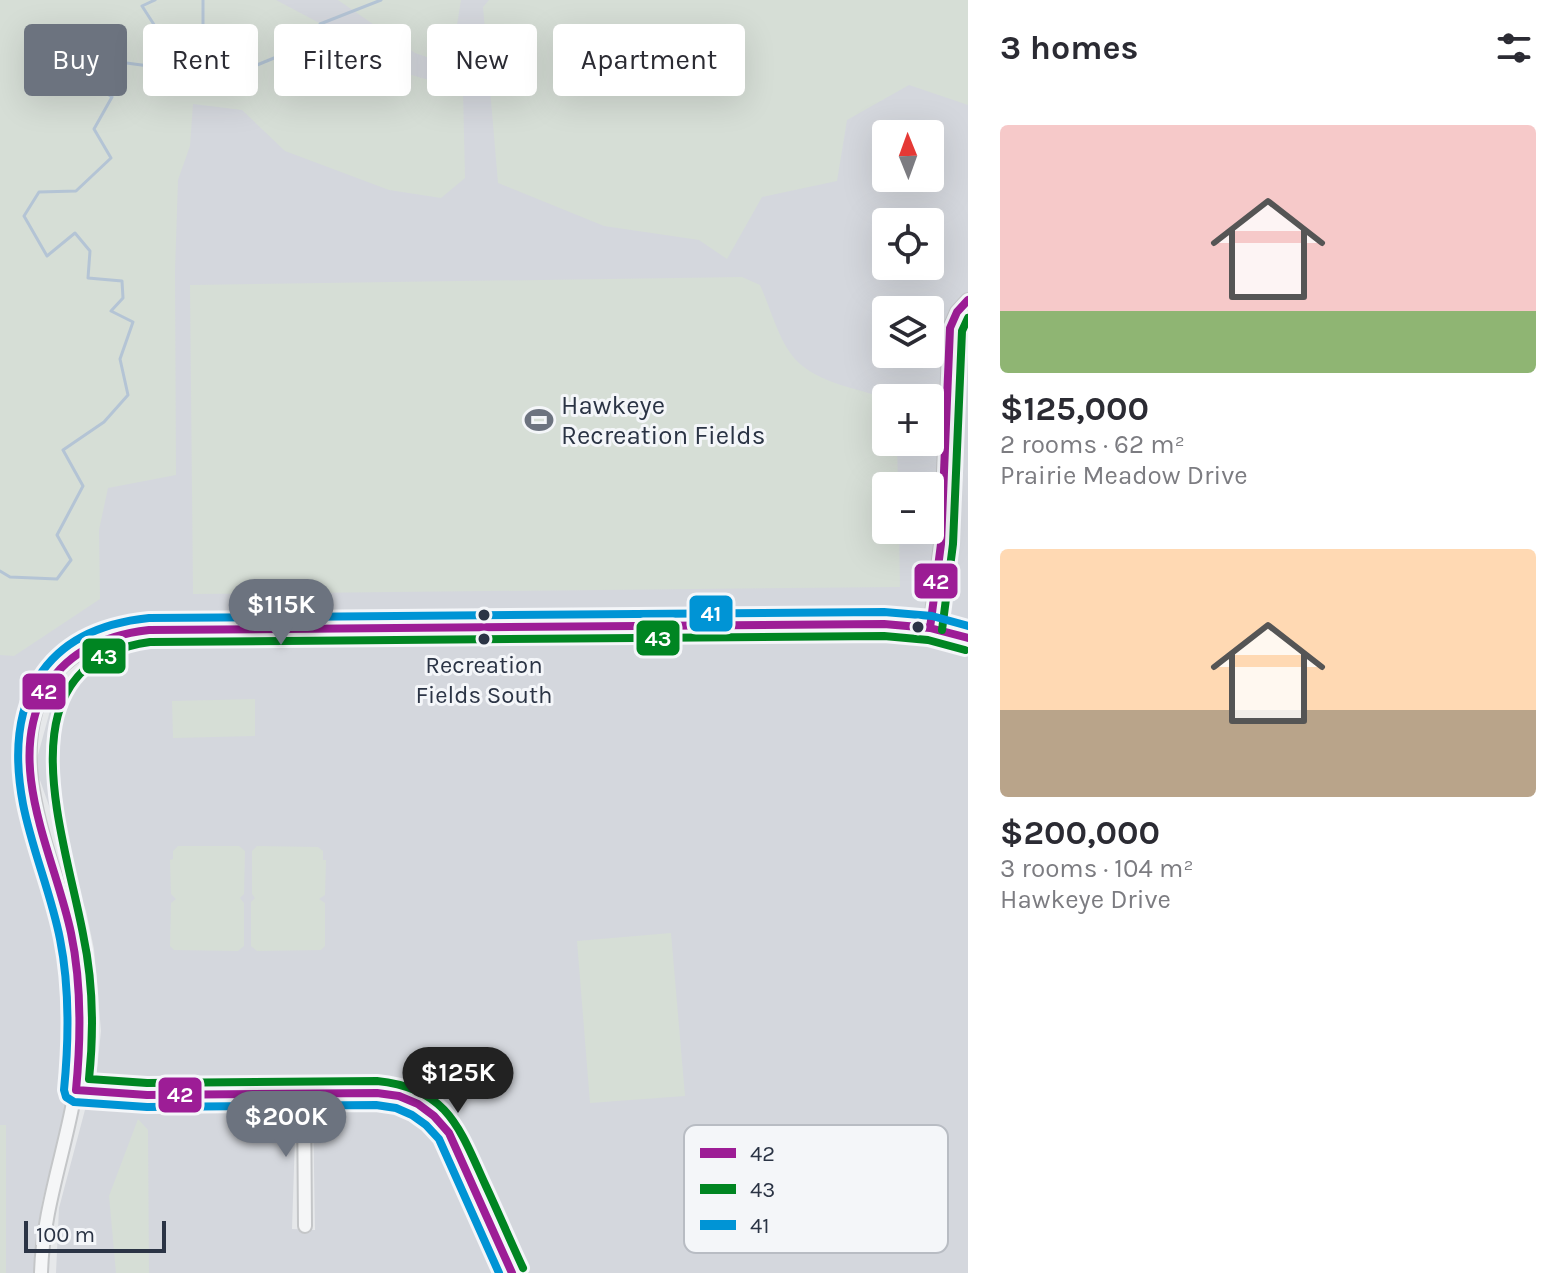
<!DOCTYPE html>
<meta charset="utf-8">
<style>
body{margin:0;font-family:Karla,sans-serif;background:#f7f7f7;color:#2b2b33;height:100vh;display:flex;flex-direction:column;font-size:30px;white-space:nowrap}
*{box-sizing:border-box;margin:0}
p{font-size:26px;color:#7c7c81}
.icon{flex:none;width:44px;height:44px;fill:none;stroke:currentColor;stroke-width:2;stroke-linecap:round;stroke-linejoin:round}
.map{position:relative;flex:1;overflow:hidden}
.details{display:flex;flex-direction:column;background:#fff;width:600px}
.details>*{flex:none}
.top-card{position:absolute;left:24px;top:24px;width:760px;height:72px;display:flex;gap:16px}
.needle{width:52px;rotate:359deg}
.tools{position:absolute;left:872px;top:120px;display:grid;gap:16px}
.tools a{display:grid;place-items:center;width:72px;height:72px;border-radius:8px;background:#fff;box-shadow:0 8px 32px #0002;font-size:40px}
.scale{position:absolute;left:24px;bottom:20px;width:142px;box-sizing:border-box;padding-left:8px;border:4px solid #2b3445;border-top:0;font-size:22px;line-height:28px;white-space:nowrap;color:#2b3445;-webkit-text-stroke:6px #f4f6f9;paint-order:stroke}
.price{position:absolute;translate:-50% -68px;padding:0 18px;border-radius:28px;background:#6c737f;color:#fff;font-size:26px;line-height:52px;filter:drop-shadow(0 2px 4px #0008)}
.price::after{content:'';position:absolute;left:50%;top:48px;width:24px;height:18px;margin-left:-12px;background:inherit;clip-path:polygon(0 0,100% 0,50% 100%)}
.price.on{background:#222;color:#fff}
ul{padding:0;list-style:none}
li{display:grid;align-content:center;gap:16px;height:424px;padding:0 32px}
li span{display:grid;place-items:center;height:248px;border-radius:8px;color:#555}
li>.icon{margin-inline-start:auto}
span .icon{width:144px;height:144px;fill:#fffc;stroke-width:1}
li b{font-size:34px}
h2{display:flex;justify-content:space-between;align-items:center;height:96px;padding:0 32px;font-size:34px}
.chip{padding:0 28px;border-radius:8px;background:#fff;box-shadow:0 8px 32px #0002;font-size:28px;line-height:72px}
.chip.on{background:#6c737f;color:#fff}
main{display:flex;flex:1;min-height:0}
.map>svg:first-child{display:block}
.built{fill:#d4d7dd;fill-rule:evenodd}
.green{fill:#d6ded6}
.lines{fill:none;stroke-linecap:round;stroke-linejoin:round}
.stream{stroke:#b4c4d5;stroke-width:3}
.minor-casing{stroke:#c4c6c8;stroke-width:16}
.minor{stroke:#f5f6f7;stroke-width:12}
.bus-1-casing{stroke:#f4f6f9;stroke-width:14}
.bus-2-casing{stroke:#f4f6f9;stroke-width:14}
.bus-3-casing{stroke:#f4f6f9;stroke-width:14}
.bus-1{stroke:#9d1d96;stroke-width:8}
.bus-2{stroke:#008522;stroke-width:8}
.bus-3{stroke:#0094d5;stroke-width:8}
.bus-dot{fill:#2b3445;stroke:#f4f6f9;stroke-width:3}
.labels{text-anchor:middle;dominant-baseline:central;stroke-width:6;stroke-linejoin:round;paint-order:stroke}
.bus-label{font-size:24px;fill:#2b3445;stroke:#f4f6f9}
.poi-label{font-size:26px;fill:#2b3445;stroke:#f4f6f9;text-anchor:start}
.key{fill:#f4f6f9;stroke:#b8bcc3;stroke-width:2}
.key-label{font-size:22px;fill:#2b3445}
.line-badge{stroke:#f4f6f9;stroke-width:3}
.badge-label{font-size:22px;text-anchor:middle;font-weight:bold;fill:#fff}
</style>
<main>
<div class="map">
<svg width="968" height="1273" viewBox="0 0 968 1273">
<rect width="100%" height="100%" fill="#e6e8ea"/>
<path class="built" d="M0,0H968V294L959,299L947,316L943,330L935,547L929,603L919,616L909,619L135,626L90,639L69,653L48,672L26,705L19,726L15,776L23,809L57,904L68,947L75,1024L69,1095L42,1202L38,1228L36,1273H0ZM886,134H930V178H886ZM886,222H930V266H886ZM886,310H930V354H886ZM886,398H930V442H886ZM886,486H930V530H886Z
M968,309V631L946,623L941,610L948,521L954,335L963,314Z
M863,638L928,641L968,653V1273H525L457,1126L436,1102L392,1083L96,1079L101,1031L94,949L86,911L35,766L51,707L70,679L95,661L140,647Z
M86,1106L296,1107L292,1229L315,1230L313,1107H377L394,1110L419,1124L439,1144L496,1273H56L59,1208Z"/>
<path class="green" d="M0,0H276L344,36L405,73L463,90L465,178L441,198L389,190L285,151L242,110L193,104L190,146L178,180L175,271L176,475L108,488L99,530L100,599L14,656L0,655Z
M338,0H461L457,25L459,68L415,53Z
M489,0H968V105L909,85L847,120L837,181L762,197L727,259L699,240L604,226L498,183L483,7Z
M742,277L760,285C770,307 777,335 791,354C811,382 855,388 886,398V442H897L898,486H886V530H899L900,587L193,594L190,285Z
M255,699V736L173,738L172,701Z
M178,846H239L245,851L244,894L240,898L244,903V946L238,951L174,950L170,946L171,903L176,899L171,894L170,860L173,859V851Z
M257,846L318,847L323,851V860H326L325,895L319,899L325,903V946L321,950L257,951L251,946V902L255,898L252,894V851Z
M671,933L685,1096L590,1103L577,941Z
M138,1119L148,1130L149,1273H116L109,1196Z
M0,1125H6V1273H0Z"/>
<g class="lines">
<path class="stream" d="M203,0V26L209,49L257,65L313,42L320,24L381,0
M0,571L10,577L57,579L71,560L57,535L83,486L63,450L104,422L128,395L120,359L133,322L111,311L123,298L122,281L88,278L90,251L75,233L47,256L24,216L39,192L76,191L111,158L94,129L112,97L85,78L89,58L149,66L171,51L142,6L155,0"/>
<defs>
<path id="minor" d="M930,628L941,544L950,328L957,312L968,300
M76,1090L147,1095L377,1093C408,1095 430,1107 449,1133L512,1273
M304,1093L305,1226
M41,1273C43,1193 79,1120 80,1040C81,1004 79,967 71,932C51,849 0,750 53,675C79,647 112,633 149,630L516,629L884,624L943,628L968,633"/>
</defs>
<use href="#minor" class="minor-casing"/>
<use href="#minor" class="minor"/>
<defs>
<path id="bus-1" d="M930,628L941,544L950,328L957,312L968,300
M512,1273L449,1133L434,1116L418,1104L399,1096L377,1093L147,1095L76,1090C81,1038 82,985 71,933C55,857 5,768 44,692C65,652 106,635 149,630L884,624L930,628L968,638"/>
<path id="bus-2" d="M942,630L953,544L962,331L968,318
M523,1268C510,1240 498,1212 485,1184C459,1127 447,1088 377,1081L147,1083L89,1079C94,1031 93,981 83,934C63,830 0,663 150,642L884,636L928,640L965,650"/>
<path id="bus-3" d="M499,1273L439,1139L426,1125L412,1115L396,1108L376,1105L147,1107L74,1102L66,1097L64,1090C69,1039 70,989 60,939C51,893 32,850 23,804C4,703 41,629 149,618L884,612L932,616L968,626"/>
</defs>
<use href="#bus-1" class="bus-1-casing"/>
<use href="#bus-2" class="bus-2-casing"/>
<use href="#bus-3" class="bus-3-casing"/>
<use href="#bus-1" class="bus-1"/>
<use href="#bus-2" class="bus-2"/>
<use href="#bus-3" class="bus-3"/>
</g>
<defs>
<symbol id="stadium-bare" viewBox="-9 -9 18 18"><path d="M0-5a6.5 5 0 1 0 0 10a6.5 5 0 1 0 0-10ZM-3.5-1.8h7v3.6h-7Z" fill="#6c737f" stroke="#f4f6f9" stroke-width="2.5" paint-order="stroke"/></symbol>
</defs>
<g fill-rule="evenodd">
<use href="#stadium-bare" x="519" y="400" width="40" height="40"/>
</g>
<g class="bus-dot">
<circle cx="484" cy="615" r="7"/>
<circle cx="918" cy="627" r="7"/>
<circle cx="484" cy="639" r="7"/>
</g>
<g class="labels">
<g class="bus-label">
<text x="484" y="665">Recreation<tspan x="484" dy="30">Fields South</tspan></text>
</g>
<g class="poi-label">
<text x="561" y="405">Hawkeye<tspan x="561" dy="30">Recreation Fields</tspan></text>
</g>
</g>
<rect x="684" y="1125" width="264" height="128" rx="12" class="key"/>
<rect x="700" y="1148" width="36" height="10" fill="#9d1d96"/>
<rect x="700" y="1184" width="36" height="10" fill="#008522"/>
<rect x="700" y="1220" width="36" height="10" fill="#0094d5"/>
<g class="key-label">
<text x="750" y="1161">42</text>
<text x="750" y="1197">43</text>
<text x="750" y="1233">41</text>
</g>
<g class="line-badge">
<rect x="913" y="562" width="46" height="38" rx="8" fill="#9d1d96"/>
<rect x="688" y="594" width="46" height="39" rx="8" fill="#0094d5"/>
<rect x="635" y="619" width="46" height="38" rx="8" fill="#008522"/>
<rect x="81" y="637" width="46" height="38" rx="8" fill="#008522"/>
<rect x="21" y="672" width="46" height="39" rx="8" fill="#9d1d96"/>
<rect x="157" y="1076" width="46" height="38" rx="8" fill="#9d1d96"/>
</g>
<g class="badge-label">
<text x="936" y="589">42</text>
<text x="711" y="621">41</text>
<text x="658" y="646">43</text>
<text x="104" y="664">43</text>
<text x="44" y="699">42</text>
<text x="180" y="1102">42</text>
</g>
</svg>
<div class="tools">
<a><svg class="needle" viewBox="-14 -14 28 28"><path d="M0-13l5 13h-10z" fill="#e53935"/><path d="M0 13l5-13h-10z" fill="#7c7c81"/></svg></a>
<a><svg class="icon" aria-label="locate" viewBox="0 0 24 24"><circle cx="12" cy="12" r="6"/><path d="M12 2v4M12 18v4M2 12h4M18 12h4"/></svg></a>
<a><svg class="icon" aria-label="layers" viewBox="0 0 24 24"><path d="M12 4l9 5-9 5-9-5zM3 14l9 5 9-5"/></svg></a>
<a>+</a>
<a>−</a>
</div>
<div class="scale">100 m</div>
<b class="price" style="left:281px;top:647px">$115K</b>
<b class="price on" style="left:458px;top:1115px">$125K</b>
<b class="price" style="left:286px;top:1159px">$200K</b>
<div class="top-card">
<a class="chip on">Buy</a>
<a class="chip">Rent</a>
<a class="chip">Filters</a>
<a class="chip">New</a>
<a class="chip">Apartment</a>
</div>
</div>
<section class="details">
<h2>3 homes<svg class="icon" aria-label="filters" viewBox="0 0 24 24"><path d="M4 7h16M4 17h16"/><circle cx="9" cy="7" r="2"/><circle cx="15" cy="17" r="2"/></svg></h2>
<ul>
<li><span style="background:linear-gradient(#f6c9c9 75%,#8fb573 0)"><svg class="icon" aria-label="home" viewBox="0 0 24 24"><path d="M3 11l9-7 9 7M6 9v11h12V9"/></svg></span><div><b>$125,000</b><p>2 rooms · 62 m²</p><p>Prairie Meadow Drive</p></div></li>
<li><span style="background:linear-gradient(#ffd9b3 65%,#b9a48a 0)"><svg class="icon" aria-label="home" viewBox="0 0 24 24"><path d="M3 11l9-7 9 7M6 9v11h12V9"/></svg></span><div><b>$200,000</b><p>3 rooms · 104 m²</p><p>Hawkeye Drive</p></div></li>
</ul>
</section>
</main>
